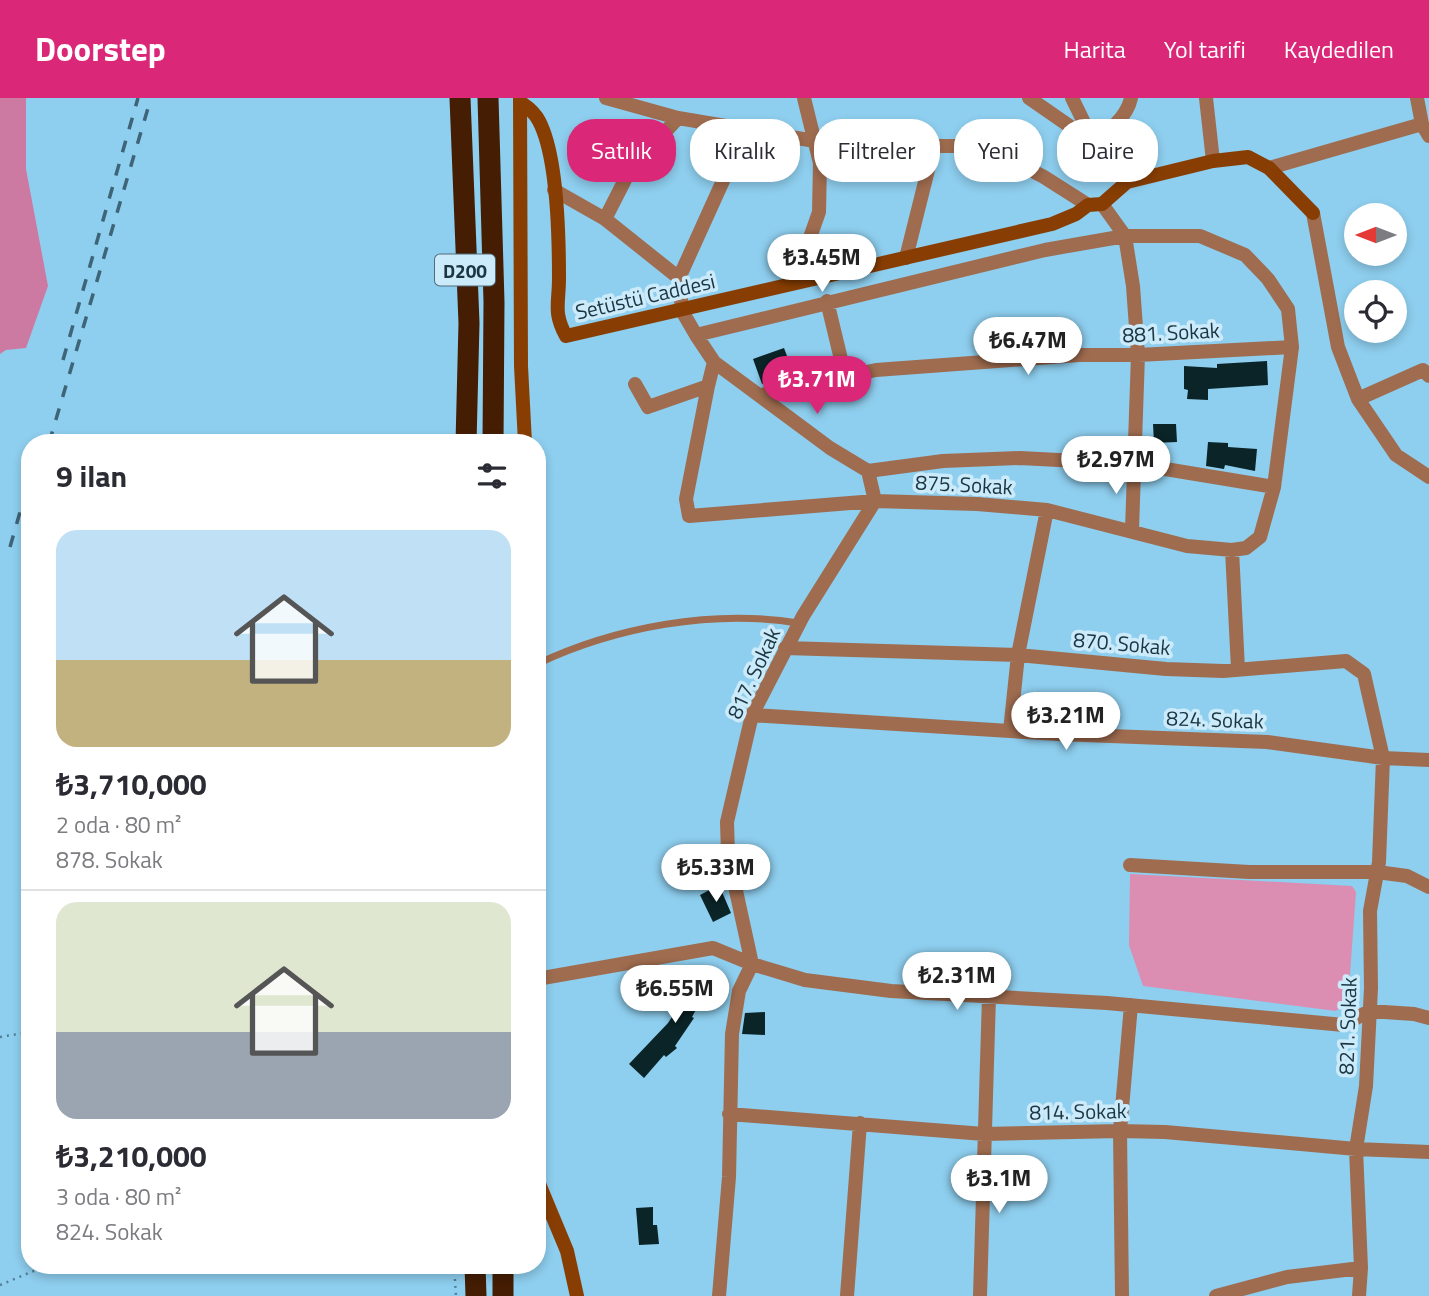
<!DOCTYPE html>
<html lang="tr">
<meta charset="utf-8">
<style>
body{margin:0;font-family:"Titillium Web",sans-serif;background:#f7f7f7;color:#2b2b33;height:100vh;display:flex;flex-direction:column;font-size:26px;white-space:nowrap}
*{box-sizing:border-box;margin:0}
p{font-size:23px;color:#7c7c81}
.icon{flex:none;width:38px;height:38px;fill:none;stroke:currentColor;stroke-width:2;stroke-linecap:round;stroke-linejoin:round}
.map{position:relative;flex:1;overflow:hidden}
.details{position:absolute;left:21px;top:336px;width:525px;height:840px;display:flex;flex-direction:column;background:#fff;border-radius:28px;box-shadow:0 4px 10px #0003}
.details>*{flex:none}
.hud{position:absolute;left:567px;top:21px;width:665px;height:63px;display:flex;gap:14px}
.needle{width:46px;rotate:270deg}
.controls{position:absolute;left:1344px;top:105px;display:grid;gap:14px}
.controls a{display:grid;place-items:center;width:63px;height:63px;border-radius:50%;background:#fff;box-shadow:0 4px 10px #0003;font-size:35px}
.price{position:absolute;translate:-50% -60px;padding:0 16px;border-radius:24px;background:#fff;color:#222;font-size:23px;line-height:46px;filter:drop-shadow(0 2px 4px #0008)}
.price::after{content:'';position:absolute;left:50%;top:42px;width:21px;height:16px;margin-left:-10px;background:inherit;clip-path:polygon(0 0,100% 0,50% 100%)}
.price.current{background:#db2777;color:#fff}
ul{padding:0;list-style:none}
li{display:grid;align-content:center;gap:14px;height:371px;padding:0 35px}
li+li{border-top:2px solid #e1e1e2}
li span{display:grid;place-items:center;height:217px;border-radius:21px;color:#555}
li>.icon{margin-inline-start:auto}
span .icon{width:126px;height:126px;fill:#fffc;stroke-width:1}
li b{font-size:30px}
h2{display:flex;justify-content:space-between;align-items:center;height:84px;padding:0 35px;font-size:30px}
.tag{padding:0 24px;border-radius:28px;background:#fff;box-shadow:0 4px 10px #0003;font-size:24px;line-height:63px}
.tag.current{background:#db2777;color:#fff}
header{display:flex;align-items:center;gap:42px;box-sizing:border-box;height:98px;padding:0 35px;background:#db2777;color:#fff}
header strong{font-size:33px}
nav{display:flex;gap:38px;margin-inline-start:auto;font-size:24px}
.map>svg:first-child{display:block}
.green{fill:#dc8db2}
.forest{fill:#cd7aa2}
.building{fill:#0b2428}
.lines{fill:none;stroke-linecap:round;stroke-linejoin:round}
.path{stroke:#527f95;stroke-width:2.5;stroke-dasharray:2 5;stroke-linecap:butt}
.lane{stroke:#9f6c4f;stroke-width:7}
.street{stroke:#9f6c4f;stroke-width:14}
.secondary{stroke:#883e03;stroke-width:14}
.highway{stroke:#441d03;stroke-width:21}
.rail{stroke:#3e6477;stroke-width:3.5;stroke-dasharray:12 12;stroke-linecap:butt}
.labels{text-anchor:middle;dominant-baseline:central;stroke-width:7;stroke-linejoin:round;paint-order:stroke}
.shield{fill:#cbeafa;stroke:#506c79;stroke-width:2}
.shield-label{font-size:19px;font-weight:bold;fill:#1b3642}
.street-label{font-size:21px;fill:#1b3642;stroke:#cbeafa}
</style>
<header>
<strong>Doorstep</strong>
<nav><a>Harita</a><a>Yol tarifi</a><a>Kaydedilen</a></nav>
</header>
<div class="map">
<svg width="1429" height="1198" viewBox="0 0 1429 1198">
<rect width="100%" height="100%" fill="#8eceee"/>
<path class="green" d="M1130,776L1352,788L1356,794L1348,903L1336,913L1143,888L1129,847Z"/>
<path class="forest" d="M0,0H26V71L48,188L26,250L6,252L0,256Z"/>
<path class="building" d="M784,250L793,274L762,286L753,261Z
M1267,263L1268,287L1208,291V302L1187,301L1188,292L1184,291V268L1217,270V266Z
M1153,326H1176L1177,344L1154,345Z
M1208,344L1228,345V349L1257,351L1255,373L1225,367L1224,371L1206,368Z
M719,787L731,815L713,824L700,797Z
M703,869L710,872L709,877L718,881L710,896L706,893L692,919L694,920L675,948L677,950L666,959L664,957L644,980L629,966L668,925L680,907L678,905Z
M765,914V937L742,936L745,915Z
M653,1109V1127H657L659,1146L639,1147L636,1110Z"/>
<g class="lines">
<path class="path" d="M0,939L30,934
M454,1167L456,1198
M0,1187L48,1167"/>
<path class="lane" d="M537,566C615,529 713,511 798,525"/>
<path class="street" d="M606,0L678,20L815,43L891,48H972L1008,60L1044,79L1088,107
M1029,0L1094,45L1127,84
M1072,0L1094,45C1109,33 1127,19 1131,0
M1206,0L1213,63
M1417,0L1422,26L1429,38
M1269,70L1422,26
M554,92L605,121L679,180L682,213L696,237L1045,152L1125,138H1200L1245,157L1268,181L1288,211L1292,249L1274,389L1260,439L1246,450L1232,452L1187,448L1047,412L977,406L875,403L689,418L686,401L708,288
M1102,106L1125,138L1133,188L1138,257L1132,432
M1313,115L1338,249L1358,301L1396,357L1429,379
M605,121L630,72L678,20
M906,160L934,48
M679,180L746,32
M794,185L819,114L820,65L804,0
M827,203L845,278
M696,237L714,264L830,350L868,373L875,403
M635,286L648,309L708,288L714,264
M761,297L876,272L1079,257H1138L1292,249
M1358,301L1423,272L1429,278
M868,373L943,363L1020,360L1135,366L1274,389
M1232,452L1238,571
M785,550L1018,557L1166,571L1223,573L1346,563L1364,576L1383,660L1379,764L1370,813L1371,890L1366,988L1356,1051L1361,1170L1359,1198
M752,617L1058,636L1267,644L1383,660L1429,662
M1010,633L1018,557L1047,412
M1130,767L1249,774H1377L1407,778L1429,789
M537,881L713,850L752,866L805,882L891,893L1107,905L1344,927L1369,913L1414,916L1429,920
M729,1016L984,1036L1120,1033L1165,1034L1356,1051L1429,1054
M719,1198L729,1079L732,936L739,893L752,866L728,756L727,724L752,617L803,518L875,403
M847,1198L860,1025
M980,1198L989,898
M1122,1198L1120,1033L1131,907
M1216,1198L1287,1179L1361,1170"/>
<path class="secondary" d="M520,0L521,268L525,345
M520,4C528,9 535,15 539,23C558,59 559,139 559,180C559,206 553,214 566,238L1052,126L1076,116L1088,107L1102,106L1127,84L1213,63L1248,59L1269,70L1313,115
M537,1081L567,1153L577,1198"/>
<path class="highway" d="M460,0L469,225L466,345
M488,0L494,204L493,345
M475,1167L476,1198
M503,1167V1198"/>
<path class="rail" d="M63,262L138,0
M49,345L151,0
M10,449L30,379"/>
</g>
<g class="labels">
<rect class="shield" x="435" y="156.5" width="60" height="31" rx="5"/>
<g class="shield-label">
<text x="465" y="172">D200</text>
</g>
<g class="street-label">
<text transform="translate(645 198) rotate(-13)">Setüstü Caddesi</text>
<text transform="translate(1171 234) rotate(-3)">881. Sokak</text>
<text transform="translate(964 386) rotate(3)">875. Sokak</text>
<text transform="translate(1122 545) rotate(5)">870. Sokak</text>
<text transform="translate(753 575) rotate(-65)">817. Sokak</text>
<text transform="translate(1215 621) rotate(2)">824. Sokak</text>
<text transform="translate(1347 928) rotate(-88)">821. Sokak</text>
<text transform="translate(1078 1013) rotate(-1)">814. Sokak</text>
</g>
</g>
</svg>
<div class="controls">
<a><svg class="needle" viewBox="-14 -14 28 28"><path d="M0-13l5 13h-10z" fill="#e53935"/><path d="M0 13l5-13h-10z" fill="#7c7c81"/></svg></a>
<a><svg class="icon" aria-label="locate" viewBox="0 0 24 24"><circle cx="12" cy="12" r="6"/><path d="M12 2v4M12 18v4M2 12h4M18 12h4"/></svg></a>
</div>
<b class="price" style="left:822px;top:196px">₺3.45M</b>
<b class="price" style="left:1028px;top:279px">₺6.47M</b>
<b class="price current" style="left:817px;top:318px">₺3.71M</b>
<b class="price" style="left:1116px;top:398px">₺2.97M</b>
<b class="price" style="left:1066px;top:654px">₺3.21M</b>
<b class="price" style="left:716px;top:806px">₺5.33M</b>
<b class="price" style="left:957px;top:914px">₺2.31M</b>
<b class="price" style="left:675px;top:927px">₺6.55M</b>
<b class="price" style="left:999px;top:1117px">₺3.1M</b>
<div class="hud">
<a class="tag current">Satılık</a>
<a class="tag">Kiralık</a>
<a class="tag">Filtreler</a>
<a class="tag">Yeni</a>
<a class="tag">Daire</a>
</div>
<section class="details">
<h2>9 ilan<svg class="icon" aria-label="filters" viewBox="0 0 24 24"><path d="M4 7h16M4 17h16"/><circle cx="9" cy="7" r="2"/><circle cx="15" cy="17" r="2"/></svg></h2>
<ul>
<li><span style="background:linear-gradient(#bfe0f5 60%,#c2b280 0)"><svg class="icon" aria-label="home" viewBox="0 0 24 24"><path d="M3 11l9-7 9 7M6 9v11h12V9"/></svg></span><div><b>₺3,710,000</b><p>2 oda · 80 m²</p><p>878. Sokak</p></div></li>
<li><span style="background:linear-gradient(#dfe7d0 60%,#9aa5b1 0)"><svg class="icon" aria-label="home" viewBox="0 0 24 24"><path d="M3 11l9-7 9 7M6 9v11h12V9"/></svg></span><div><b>₺3,210,000</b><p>3 oda · 80 m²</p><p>824. Sokak</p></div></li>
</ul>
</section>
</div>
